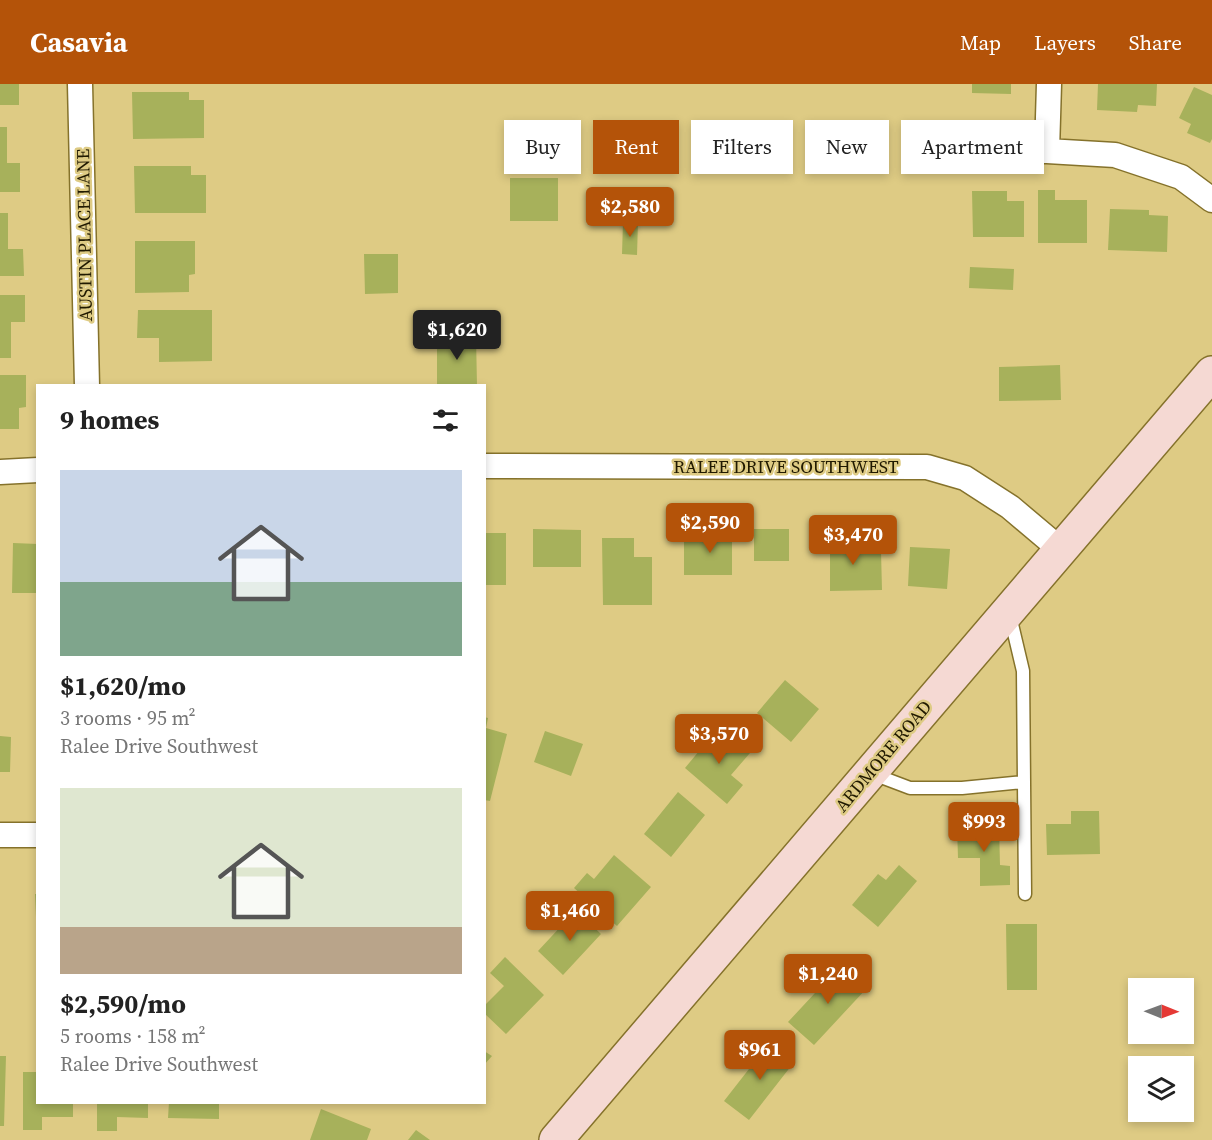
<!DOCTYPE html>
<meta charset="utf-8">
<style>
body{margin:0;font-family:"Source Serif 4",serif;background:#f2f2f2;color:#222;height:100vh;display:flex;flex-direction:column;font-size:22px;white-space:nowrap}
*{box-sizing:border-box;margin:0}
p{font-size:20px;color:#767676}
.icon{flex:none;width:33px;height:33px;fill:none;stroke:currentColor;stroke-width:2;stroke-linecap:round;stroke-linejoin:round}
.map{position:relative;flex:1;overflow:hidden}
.side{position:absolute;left:36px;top:300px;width:450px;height:720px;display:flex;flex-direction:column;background:#fff;border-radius:0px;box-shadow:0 3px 9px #0003}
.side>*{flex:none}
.guide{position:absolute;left:504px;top:36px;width:570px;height:54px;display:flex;gap:12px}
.needle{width:39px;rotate:91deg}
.tools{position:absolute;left:1128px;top:894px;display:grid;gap:12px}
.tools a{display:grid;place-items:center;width:66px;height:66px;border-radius:0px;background:#fff;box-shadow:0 3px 9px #0003;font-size:30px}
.price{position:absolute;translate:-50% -51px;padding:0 14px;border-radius:6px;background:#b45309;color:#fff;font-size:20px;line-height:39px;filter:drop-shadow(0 2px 3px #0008)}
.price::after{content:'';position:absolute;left:50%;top:36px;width:18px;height:14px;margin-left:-9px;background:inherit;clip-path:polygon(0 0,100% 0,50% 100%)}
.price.selected{background:#222;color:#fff}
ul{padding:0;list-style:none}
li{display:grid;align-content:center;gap:12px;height:318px;padding:0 24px}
li span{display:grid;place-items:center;height:186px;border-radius:0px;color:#555}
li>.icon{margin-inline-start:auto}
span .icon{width:108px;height:108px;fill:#fffc;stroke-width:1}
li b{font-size:26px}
h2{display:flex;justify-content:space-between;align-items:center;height:72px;padding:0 24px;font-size:26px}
.pill{padding:0 21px;border-radius:0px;background:#fff;box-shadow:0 3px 9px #0003;font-size:21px;line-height:54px}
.pill.selected{background:#b45309;color:#fff}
header{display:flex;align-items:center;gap:36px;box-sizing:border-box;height:84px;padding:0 30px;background:#b45309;color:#fff}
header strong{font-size:28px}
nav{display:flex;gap:33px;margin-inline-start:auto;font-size:21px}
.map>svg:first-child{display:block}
.building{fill:#a7b15b}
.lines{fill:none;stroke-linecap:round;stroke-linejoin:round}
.lane-casing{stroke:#85722b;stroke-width:15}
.street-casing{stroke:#85722b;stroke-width:27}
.secondary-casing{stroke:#85722b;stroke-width:36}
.lane{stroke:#fff;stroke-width:12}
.street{stroke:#fff;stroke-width:24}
.secondary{stroke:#f5d9d3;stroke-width:33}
.labels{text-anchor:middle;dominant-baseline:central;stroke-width:5;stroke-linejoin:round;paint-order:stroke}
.street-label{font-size:18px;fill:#201900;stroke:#decb84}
</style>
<header>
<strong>Casavia</strong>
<nav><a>Map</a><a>Layers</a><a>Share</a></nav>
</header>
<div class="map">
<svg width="1212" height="1056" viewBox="0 0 1212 1056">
<rect width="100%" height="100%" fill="#decb84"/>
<path class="building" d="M0,0H19V21H0Z
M972,0H1011V10L972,9Z
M1098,0H1157L1156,22L1138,21L1137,28L1097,26Z
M1194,3L1212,11V55L1210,59L1187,49L1191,40L1179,34Z
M132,8H189V16H204V54L133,55Z
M0,43H7V79H20V108H0Z
M134,82H191V91H206V129H135Z
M510,94H558V137H510Z
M1038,106H1055V116H1087V159H1038Z
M972,107H1007V117H1024V153H973Z
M1110,125L1149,126V131L1168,132L1167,168L1108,166Z
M0,129H8V165H23L24,192H0Z
M623,138H638L637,171L622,170Z
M135,157H195V190L189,191V208L135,209Z
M364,170H398V209L365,210Z
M970,183L1014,185L1013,206L969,204Z
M0,211H25V238H11V274H0Z
M138,226H212V277L159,278V254H137Z
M437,252H476L477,302H437Z
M1060,281L1061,316L999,317V283Z
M0,291H26V323L19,324V345H0Z
M703,444H732V491H684V458H703Z
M533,445L581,446V483H533Z
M754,445H789V477H754Z
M830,448H850V468L881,467L882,506L830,507Z
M484,449H506V501H484Z
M602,454H634V473H652V521H603Z
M13,459L38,460V509H12Z
M910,463L950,465L947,505L908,502Z
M785,596L819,625L791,658L757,629Z
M484,633L488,634L486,644L507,650L490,717L484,716Z
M719,643L750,669L731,691L743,701L727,720L685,684Z
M545,647L583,660L571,692L534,678Z
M0,652L11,653L10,688H0Z
M678,708L705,731L671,773L644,750Z
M1071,727H1099L1100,770L1047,771L1046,740H1071Z
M957,742H999L1000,781L1010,782V801L980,802V774H958Z
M614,771L651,803L617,842L574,804L587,789L594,795Z
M899,781L917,797L878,843L852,821L878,790L886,796Z
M35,810H38V833H36Z
M576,826L601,850L563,891L538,867Z
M1006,840H1037V906H1007Z
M505,873L544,911L506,950L484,929V922L504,902L490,889Z
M842,880L867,904L814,961L788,938Z
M770,958L795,977L749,1036L724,1017Z
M484,967L492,972L484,981Z
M0,972H6L4,1042H0Z
M23,988H38V1018H73V1033H42V1046H23Z
M97,1018H148V1034L117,1033V1047H97Z
M169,1018H219V1035L168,1034Z
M321,1025L371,1045L367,1056H310Z
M416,1046L430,1056H408Z"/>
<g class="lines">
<defs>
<path id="lane" d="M1010,532L1023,587L1025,810
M873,690L910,704H962L1024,698"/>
<path id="street" d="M80,0L87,302
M959,67H1047L1115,71L1181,93L1212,116
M1047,67L1049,0
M484,382L927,383L965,394L1010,423L1061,466
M0,388L38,386
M0,751H38"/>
<path id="secondary" d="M556,1056L1212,289"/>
</defs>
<use href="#lane" class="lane-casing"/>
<use href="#street" class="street-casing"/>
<use href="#secondary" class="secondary-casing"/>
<use href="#lane" class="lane"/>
<use href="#street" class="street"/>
<use href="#secondary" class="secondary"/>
</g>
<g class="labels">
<g class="street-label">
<text transform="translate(84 151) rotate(-91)">AUSTIN PLACE LANE</text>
<text x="786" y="382">RALEE DRIVE SOUTHWEST</text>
<text transform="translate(883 672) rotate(-50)">ARDMORE ROAD</text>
</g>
</g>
</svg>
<div class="tools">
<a><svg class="needle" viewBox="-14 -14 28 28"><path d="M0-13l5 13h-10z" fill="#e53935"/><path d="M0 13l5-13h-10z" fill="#767676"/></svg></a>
<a><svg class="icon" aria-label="layers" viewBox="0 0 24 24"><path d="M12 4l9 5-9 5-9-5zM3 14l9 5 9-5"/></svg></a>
</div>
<b class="price" style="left:630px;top:154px">$2,580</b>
<b class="price selected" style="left:457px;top:277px">$1,620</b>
<b class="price" style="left:710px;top:470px">$2,590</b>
<b class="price" style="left:853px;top:482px">$3,470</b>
<b class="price" style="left:719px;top:681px">$3,570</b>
<b class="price" style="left:984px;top:769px">$993</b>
<b class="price" style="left:570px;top:858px">$1,460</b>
<b class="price" style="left:828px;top:921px">$1,240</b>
<b class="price" style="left:760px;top:997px">$961</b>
<div class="guide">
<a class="pill">Buy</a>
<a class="pill selected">Rent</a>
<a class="pill">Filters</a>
<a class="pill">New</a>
<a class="pill">Apartment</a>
</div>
<section class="side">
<h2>9 homes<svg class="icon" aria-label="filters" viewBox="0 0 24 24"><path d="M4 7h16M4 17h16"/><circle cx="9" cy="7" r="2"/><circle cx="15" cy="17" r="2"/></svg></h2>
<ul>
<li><span style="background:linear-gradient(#c9d6e8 60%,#7fa58c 0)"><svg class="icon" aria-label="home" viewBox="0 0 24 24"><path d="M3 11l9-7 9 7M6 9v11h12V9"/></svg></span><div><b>$1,620/mo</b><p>3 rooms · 95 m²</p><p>Ralee Drive Southwest</p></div></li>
<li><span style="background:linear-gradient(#dfe7d0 75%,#b9a48a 0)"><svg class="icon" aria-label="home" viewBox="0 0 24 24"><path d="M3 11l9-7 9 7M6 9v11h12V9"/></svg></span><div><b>$2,590/mo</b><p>5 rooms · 158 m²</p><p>Ralee Drive Southwest</p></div></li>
</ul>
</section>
</div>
